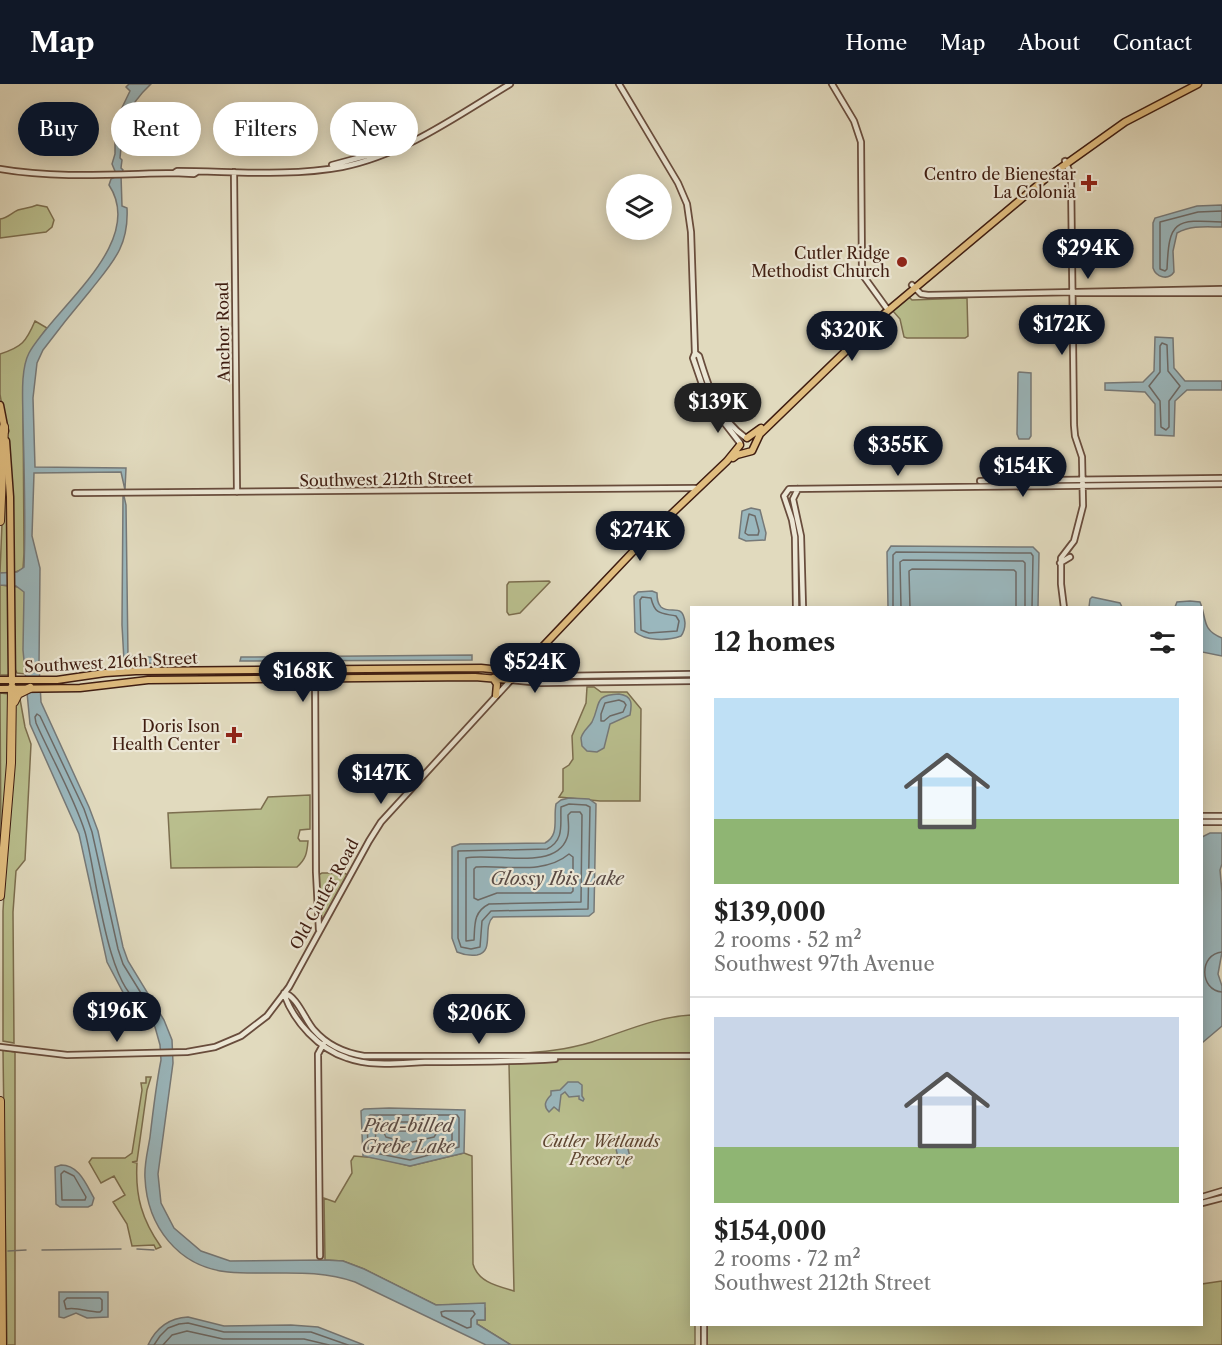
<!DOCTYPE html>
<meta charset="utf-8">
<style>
body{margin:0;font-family:"Libre Caslon Text",serif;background:#f6f6f6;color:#222;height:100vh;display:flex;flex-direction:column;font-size:22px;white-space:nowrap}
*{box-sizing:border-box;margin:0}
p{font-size:20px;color:#767676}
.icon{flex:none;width:33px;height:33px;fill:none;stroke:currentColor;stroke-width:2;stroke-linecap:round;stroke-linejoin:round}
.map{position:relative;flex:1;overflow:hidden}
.side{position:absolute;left:690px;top:522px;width:513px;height:720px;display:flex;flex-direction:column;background:#fff;border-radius:0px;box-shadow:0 3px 15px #0003}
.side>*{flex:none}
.banner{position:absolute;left:18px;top:18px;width:570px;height:54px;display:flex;gap:12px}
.fabs{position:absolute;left:606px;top:90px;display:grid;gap:12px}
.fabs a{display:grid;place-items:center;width:66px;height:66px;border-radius:50%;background:#fff;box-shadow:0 3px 15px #0003;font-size:30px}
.price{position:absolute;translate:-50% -51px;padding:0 14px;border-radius:21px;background:#111827;color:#fff;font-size:20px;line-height:39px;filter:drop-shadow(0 2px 3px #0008)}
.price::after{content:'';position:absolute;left:50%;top:36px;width:18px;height:14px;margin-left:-9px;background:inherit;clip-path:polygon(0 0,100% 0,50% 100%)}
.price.on{background:#222;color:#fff}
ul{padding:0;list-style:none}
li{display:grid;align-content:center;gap:12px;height:318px;padding:0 24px}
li+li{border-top:2px solid #e0e0e0}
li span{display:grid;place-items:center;height:186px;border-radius:0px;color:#555}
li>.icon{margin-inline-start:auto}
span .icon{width:108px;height:108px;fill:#fffc;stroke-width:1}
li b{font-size:26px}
h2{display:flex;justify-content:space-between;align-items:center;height:72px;padding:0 24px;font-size:26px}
.pill{padding:0 21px;border-radius:27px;background:#fff;box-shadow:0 3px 15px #0003;font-size:21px;line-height:54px}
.pill.on{background:#111827;color:#fff}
header{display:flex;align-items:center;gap:36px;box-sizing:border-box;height:84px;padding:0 30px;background:#111827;color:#fff}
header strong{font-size:28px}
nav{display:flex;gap:33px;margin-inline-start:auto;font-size:21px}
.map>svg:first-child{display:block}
.green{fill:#b9be8d;stroke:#7c6e4f;stroke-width:1.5}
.water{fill:#9ab7bd;stroke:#767978;stroke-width:1.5}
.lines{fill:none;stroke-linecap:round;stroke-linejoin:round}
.shore{stroke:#6c6a67;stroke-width:1.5}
.stream{stroke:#767978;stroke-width:1.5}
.minor-casing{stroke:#684c3c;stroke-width:8}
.major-casing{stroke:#3f1d11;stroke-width:9}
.highway-casing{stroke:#3f1d11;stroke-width:10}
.minor{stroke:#ece7d5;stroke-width:4.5}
.major{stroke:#e0bd7f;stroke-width:6}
.highway{stroke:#e0bd7f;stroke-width:8}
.poi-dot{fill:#8f2418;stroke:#ece7d5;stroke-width:2}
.labels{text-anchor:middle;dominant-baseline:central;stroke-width:4.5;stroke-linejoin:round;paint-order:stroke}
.poi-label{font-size:16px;fill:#3f1d11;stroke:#ece7d5;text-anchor:end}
.street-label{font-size:16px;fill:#3f1d11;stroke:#ece7d5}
.park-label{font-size:16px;font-style:italic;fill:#5e4530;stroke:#ece7d5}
.water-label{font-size:18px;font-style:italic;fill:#5a4b45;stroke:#ece7d5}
</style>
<header>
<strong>Map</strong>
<nav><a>Home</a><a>Map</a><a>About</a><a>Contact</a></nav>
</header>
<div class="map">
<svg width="1222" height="1261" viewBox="0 0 1222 1261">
<rect width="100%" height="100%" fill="#e1dabe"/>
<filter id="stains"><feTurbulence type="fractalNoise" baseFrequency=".00333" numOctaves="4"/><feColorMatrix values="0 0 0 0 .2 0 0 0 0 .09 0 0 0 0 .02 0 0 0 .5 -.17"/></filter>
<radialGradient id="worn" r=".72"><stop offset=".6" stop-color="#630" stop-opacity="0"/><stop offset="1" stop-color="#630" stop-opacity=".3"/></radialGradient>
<path class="green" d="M159,55L168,56L166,71L151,70V60Z
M37,121L47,123L54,136L52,143L46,148L0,154V135C8,134 11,129 18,126C24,124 30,124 37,121Z
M909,213L912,216L967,214L968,252L965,254H907L904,253L900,235L893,227Z
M35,237L47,244C27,270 25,281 23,313L24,469L23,485L13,489L9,365L0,310V270C22,263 26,258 35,237Z
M7,381L8,489H0L4,390Z
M509,498L549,497L550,498L520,529L509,531L507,528V501Z
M0,501L9,502L10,591H0Z
M13,502L22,504L25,509V590L17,589L13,581Z
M587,603H594L601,608H627L641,625L640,717H600L559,713L563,707V685L569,681L573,675L572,652L586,619Z
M0,609L9,610L11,650L1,762Z
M20,615L25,643L31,660L25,776L16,787L13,828L14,959L3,957V827L15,619Z
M310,711V745L300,746L298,754L300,757H308C307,769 306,775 297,783L171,784L168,729L261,725L268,713Z
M322,789H344L348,791L321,839L319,838L318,791Z
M691,931V971L514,970C541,968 566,966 592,958C626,947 656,933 691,931Z
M3,966L15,968V1261H7Z
M691,974L692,1240L695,1241V1261H511L477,1240V1236H485V1224L481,1220L436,1221L364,1185L343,1177L325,1176L324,1114L335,1118L352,1089L351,1077L354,1072L378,1074L410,1082L464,1069L472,1072L473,1180C478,1198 497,1202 514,1207L509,980L566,975Z
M146,993H151L147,1006L137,1077L132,1078L137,1079C135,1112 142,1136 161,1163L156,1165L154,1161L132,1162L127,1140L113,1118L125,1111L114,1092L101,1099L89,1078L92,1074H125L132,1069L142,1006L141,999H146Z
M1222,1197V1261H706V1241L1202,1240V1200Z"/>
<path class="water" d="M129,0H151C125,24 123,41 120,74L122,76L121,84L123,86L121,91L122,122L127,124C129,163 112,179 90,207C74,226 58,246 43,266L37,279L33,314L35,383L126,384L125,406L121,388L34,389L32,452L40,484L39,582L41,618L89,723L98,747L123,863L128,877L164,936L172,956L173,979L158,1090L161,1119L174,1144L201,1167L230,1177L325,1176L343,1177L364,1185L436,1221L485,1219V1236H477V1240L511,1261H486L355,1198C313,1183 271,1192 228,1188C178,1183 147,1142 145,1094C144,1080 148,1066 150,1053C153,1027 156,1001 161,976L160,961L155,943L143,928L131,920L125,912L107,878L79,750L30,640L23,566L24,508L16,502L0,501V489L17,488L24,483C26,435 24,386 23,337C23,318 20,286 29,269C54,224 147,159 109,101L111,95L117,92L112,80L115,70V50L118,32L130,7L126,3Z
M1222,121V143C1206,143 1192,141 1177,149L1173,167L1174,188C1168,197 1156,193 1153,184V139L1155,134L1197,122Z
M1155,253L1173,254L1174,284L1185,297H1222V306H1187L1175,317L1174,352L1155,351V320L1145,308L1105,306V299L1143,298L1154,287Z
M1019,288L1031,289V352L1029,355H1019L1017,350L1018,289Z
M123,412H124L126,421L128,572L168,574L172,575V578L136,580L124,577L122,541Z
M751,424L760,426L766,449L765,456L746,457L739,454L742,427Z
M891,462L1033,463L1039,469L1038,523H888L887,468Z
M652,507L657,509C657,514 657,519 661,523C671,531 683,518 685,539C685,545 684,548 681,552C668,557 645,557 635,548L634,512L638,508Z
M1092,513L1120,519L1122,523H1089L1090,515Z
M1190,517L1200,518C1207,534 1201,546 1222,554V572L1202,568V524L1175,523L1177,518Z
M472,571V576L240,577L241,573H244Z
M619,610C633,612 632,620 630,631L610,640L604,664L597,668L587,667L582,662L581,654C583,647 588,644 592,638C601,620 593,611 619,610Z
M569,714L589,715L596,720L594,828L589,832L493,833C482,843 495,868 477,871C470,872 464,871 457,868L452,854V763L460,760L545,759C560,751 553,735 556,720L561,716Z
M1210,749H1222V780L1220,786L1222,808V868L1218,890L1222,902V942L1202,959V753Z
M568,998H578L582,1001V1012L584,1015L583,1017L579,1015V1012L569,1013L565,1008L561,1011L559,1027L554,1023L549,1028C543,1022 545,1017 551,1011V1007L560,1006Z
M389,1024L465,1026L464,1069L410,1082L363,1072L361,1027L364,1025Z
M619,1055L624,1059L626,1057L630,1073L623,1084L617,1079L618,1073L615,1061Z
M61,1081C79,1081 86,1100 94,1114L92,1121L88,1123H60L56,1120L55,1083Z
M59,1208H108V1233L87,1234L76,1229L64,1234L59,1233Z
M188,1233L224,1242L291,1241L318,1243L364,1261H148C156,1244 168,1234 188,1233Z"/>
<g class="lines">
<path class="shore" d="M1222,127L1198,128L1160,138V185L1165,187L1167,185C1169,137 1174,135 1222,138
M1162,259L1167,261L1168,287L1180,302L1169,317V343L1166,346L1161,343L1160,317L1149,302L1160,288V262Z
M749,430L755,432L759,447L758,451H748L745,449Z
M642,513L651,514C655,531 661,529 676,532L679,537L677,547L649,549L641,546L640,516Z
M893,524V471L896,468L1031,469L1033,472L1032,524
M901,524L900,478L903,476L1023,477L1025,479V524
M910,524L909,487L912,485L1014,486L1016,488V524
M619,616L624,618L626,621L623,628L610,632L604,637H601V630L605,619Z
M37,630L40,632L84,725L92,748L118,865L123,880L144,914L142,919C107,908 95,782 85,748C74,713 51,673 36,639L35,633Z
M569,720L586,721L590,723L588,825L491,827L482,837L480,863L471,865L461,863L458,854V767L547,765C565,756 560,740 561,723Z
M571,728H580L582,731L581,818L489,820C473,828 475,841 474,856L466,857V774C493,768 555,788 567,754C570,747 568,738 568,731Z
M569,770L573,773V807L571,809H497L478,816L474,814V785L476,783C506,781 544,791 569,770Z
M1222,868C1199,870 1199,906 1222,908
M370,1031H457L459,1034V1063L410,1076L370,1068L368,1065L367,1034Z
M378,1038H449L452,1041V1056L450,1058L409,1068L376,1060L375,1041Z
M387,1047H433L436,1050L434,1053L408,1059L386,1053L384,1049Z
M64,1087L74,1092L86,1113L85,1116H62L61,1090Z
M67,1214H100L102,1216V1226L100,1228C87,1228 79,1223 66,1225L64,1217Z
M445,1227H473L475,1230L471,1235V1243L467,1244L442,1232L441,1228Z
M154,1261L160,1252L168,1244L179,1240L188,1239L224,1248H311L348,1261
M163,1261L172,1251L187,1247L223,1255H304L329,1261"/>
<path class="stream" d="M137,1165L154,1166
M42,1166L121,1165
M8,1167L26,1166"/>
<defs>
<path id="minor" d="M619,0L678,99L687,120L691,148L695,269L693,274L705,309L716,328L740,359
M832,0L854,37L861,58L862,190L888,226
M332,81L384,67
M0,85C57,95 117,90 174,89L177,87C231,87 288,93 342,83C403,71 457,32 510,0
M234,88L237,408
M174,89L194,90L197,88
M912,201L921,210L928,211L1222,205
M1076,209H1222
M695,269L699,272C708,302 718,335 746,354
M980,397L1222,394
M798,405L793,415L801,452L803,524
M75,409L696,404
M1060,479L1070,473
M796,524L795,453L792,436L784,412L789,405L1222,400
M1064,524L1061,500V474L1074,457L1083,422L1082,373L1075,352L1074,341L1071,91L1065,77
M315,585L316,788L319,846
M519,588L557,592L692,590
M1202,732H1222
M1202,738H1222
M284,909C297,912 305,936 314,946C327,961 345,969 364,972H692
M284,910C294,938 319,965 347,974C371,983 400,979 425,978C468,978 512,978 555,975
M0,963L67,971L187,968L215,963L241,952L267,932L289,903L369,757L381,738L511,596L541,599L692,597
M1202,1113L1222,1107
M1202,1119L1222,1114
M320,1172L318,970L324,959
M704,1240V1261"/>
<path id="major" d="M0,321L5,347
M747,354L761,344
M6,357L10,413L12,599
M733,374L737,371L752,367L760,350L884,230L1045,95L1125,38L1198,0
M529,578V586L533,590
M493,594L497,600L496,611
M0,596H57L105,589L136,587L481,584L519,588
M0,605L80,604L148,596L475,593L511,596L644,456L727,377L740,361"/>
<path id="highway" d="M0,437L4,343
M14,618L18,610L30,604
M0,812L11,679L12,604
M0,1017L2,1261"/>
</defs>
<use href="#minor" class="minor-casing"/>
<use href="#major" class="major-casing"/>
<use href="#highway" class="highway-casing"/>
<use href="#minor" class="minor"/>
<use href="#major" class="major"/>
<use href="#highway" class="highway"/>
</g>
<g class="poi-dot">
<path d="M1086 90h6v6h6v6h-6v6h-6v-6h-6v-6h6z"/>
<circle cx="902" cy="178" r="6"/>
<path d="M231 642h6v6h6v6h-6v6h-6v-6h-6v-6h6z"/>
</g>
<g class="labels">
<g class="poi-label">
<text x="1076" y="90">Centro de Bienestar<tspan x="1076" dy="18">La Colonia</tspan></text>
<text x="890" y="169">Cutler Ridge<tspan x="890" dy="18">Methodist Church</tspan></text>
<text x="220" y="642">Doris Ison<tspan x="220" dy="18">Health Center</tspan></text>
</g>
<g class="street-label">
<text transform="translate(223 248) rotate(-91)">Anchor Road</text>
<text transform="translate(386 395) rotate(-1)">Southwest 212th Street</text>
<text transform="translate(111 578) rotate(-3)">Southwest 216th Street</text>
<text transform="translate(324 810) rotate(-61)">Old Cutler Road</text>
</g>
<g class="park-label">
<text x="601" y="1057">Cutler Wetlands<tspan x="601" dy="18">Preserve</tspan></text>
</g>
<g class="water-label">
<text x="557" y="795">Glossy Ibis Lake</text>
<text x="408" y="1042">Pied-billed<tspan x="408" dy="21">Grebe Lake</tspan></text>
</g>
</g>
<rect width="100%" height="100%" filter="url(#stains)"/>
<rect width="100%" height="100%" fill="url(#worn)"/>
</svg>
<div class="fabs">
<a><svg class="icon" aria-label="layers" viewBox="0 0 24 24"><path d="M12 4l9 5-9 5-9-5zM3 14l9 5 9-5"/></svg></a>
</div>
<b class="price" style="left:1088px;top:196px">$294K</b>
<b class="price" style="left:1062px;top:272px">$172K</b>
<b class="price" style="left:852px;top:278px">$320K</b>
<b class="price on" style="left:718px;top:350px">$139K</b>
<b class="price" style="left:898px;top:393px">$355K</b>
<b class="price" style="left:1023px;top:414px">$154K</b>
<b class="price" style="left:640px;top:478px">$274K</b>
<b class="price" style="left:535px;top:610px">$524K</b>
<b class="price" style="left:303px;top:619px">$168K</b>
<b class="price" style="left:381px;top:721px">$147K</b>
<b class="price" style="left:117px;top:959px">$196K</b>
<b class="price" style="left:479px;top:961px">$206K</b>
<div class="banner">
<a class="pill on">Buy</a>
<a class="pill">Rent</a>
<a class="pill">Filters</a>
<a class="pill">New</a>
</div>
<section class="side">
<h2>12 homes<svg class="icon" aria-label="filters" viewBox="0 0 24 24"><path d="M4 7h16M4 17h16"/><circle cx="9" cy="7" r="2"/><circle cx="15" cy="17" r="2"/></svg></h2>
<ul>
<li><span style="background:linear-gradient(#bfe0f5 65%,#8fb573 0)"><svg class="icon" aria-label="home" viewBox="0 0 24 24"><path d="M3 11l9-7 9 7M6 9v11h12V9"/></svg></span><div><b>$139,000</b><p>2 rooms · 52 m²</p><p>Southwest 97th Avenue</p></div></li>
<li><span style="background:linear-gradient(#c9d6e8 70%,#8fb573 0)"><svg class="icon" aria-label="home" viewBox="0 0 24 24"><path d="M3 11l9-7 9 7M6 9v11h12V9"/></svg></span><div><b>$154,000</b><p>2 rooms · 72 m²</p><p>Southwest 212th Street</p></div></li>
</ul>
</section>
</div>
